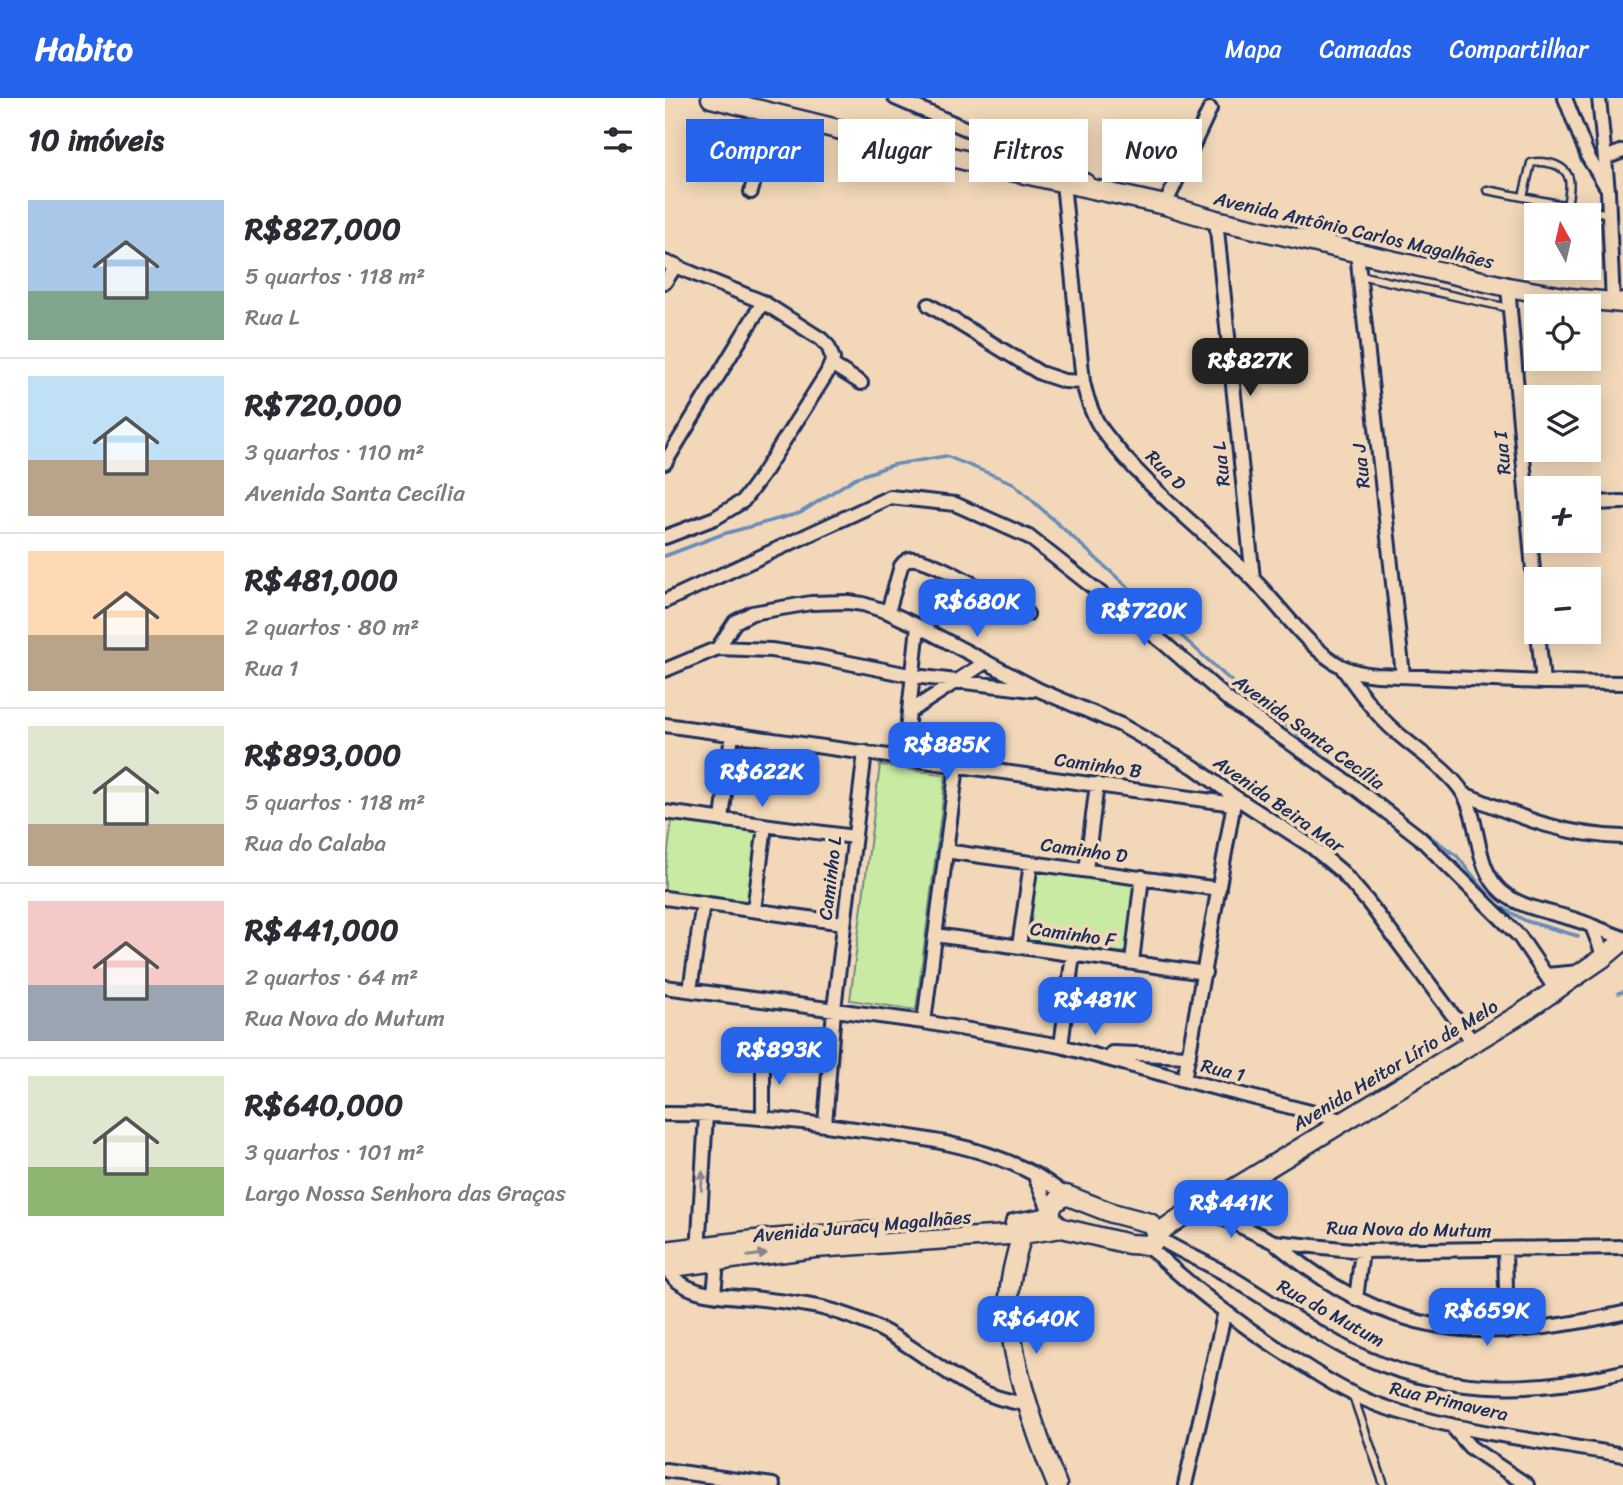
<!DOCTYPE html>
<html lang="pt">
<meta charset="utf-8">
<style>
body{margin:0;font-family:Sriracha,sans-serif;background:#f7f7f7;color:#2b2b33;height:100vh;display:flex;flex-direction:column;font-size:26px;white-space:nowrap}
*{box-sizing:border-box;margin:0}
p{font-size:23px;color:#7c7c81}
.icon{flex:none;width:38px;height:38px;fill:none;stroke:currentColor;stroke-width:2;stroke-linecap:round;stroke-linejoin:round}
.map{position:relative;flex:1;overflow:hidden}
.sheet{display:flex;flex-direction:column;background:#fff;width:665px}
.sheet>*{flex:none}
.banner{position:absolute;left:21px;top:21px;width:665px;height:63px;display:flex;gap:14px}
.needle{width:46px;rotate:352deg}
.tools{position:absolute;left:859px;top:105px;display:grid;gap:14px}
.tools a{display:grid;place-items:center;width:77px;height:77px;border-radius:0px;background:#fff;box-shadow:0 4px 18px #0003;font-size:35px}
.price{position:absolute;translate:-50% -60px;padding:0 16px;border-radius:14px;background:#2563eb;color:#fff;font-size:23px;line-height:46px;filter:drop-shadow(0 2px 4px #0008)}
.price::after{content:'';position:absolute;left:50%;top:42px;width:21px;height:16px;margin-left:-10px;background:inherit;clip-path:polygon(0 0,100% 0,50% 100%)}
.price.selected{background:#222;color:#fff}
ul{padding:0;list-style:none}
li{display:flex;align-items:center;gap:21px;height:175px;padding:0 28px}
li+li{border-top:2px solid #e1e1e2}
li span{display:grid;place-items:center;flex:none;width:196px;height:140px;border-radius:0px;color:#555}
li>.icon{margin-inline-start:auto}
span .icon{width:84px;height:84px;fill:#fffc;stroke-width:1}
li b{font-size:30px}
h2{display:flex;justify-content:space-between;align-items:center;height:84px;padding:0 28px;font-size:30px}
.chip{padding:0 24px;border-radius:0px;background:#fff;box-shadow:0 4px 18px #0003;font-size:24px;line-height:63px}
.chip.selected{background:#2563eb;color:#fff}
header{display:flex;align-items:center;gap:42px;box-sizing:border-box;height:98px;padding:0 35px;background:#2563eb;color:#fff}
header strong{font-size:33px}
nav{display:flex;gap:38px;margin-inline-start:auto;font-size:24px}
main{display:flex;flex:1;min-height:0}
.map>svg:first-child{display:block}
.green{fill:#c9eaa2;stroke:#728c80;stroke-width:2}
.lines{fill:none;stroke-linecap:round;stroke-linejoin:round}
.stream{stroke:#678cb9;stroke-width:3.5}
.lane-casing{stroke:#1b2f5e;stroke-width:11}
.street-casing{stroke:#1b2f5e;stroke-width:18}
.secondary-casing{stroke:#1b2f5e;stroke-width:23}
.lane{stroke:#f2d8b9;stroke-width:6}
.street{stroke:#f2d8b9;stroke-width:12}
.secondary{stroke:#f2d8b9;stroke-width:18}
.oneway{fill:#86848c}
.labels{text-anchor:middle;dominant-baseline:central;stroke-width:7;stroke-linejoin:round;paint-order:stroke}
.street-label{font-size:19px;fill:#1b2f5e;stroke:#f2d8b9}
</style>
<header>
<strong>Habito</strong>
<nav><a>Mapa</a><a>Camadas</a><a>Compartilhar</a></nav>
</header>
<main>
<section class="sheet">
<h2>10 imóveis<svg class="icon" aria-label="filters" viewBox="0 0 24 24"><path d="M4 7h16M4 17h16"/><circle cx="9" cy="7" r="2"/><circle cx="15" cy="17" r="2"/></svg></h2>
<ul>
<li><span style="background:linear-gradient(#a9c7e8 65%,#7fa58c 0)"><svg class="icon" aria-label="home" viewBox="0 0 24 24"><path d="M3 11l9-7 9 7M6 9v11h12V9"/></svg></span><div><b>R$827,000</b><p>5 quartos · 118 m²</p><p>Rua L</p></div></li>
<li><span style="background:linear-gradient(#bfe0f5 60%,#b9a48a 0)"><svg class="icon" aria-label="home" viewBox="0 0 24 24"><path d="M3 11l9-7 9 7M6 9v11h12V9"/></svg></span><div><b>R$720,000</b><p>3 quartos · 110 m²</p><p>Avenida Santa Cecília</p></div></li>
<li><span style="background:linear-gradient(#ffd9b3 60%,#b9a48a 0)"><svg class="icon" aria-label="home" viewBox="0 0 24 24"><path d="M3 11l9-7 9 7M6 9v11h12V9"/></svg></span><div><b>R$481,000</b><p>2 quartos · 80 m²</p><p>Rua 1</p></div></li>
<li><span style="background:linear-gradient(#dfe7d0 70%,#b9a48a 0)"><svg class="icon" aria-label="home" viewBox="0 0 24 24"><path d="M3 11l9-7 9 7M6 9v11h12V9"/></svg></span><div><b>R$893,000</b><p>5 quartos · 118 m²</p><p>Rua do Calaba</p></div></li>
<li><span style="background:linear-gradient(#f6c9c9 60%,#9aa5b1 0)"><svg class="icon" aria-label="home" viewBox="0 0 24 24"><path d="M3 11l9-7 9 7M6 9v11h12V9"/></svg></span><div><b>R$441,000</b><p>2 quartos · 64 m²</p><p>Rua Nova do Mutum</p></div></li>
<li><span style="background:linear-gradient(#dfe7d0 65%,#8fb573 0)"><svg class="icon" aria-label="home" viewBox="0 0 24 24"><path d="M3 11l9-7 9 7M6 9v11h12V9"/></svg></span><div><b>R$640,000</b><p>3 quartos · 101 m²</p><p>Largo Nossa Senhora das Graças</p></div></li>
</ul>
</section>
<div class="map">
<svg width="958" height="1387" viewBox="0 0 958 1387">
<rect width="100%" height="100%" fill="#f2d8b9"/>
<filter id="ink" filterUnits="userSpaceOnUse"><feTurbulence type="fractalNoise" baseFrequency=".0143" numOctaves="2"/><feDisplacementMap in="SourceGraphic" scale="14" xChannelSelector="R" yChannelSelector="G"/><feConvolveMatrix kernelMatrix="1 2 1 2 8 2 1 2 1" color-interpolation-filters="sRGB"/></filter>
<g filter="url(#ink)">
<path class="green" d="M215,667L281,677L251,912L185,902Z
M7,722L106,735L97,806L0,794V775Z
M371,771L471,784L461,855L362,842Z"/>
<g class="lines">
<path class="stream" d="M0,458L58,436L135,415L190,380L227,367L281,358L348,385L565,582L691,683
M741,721L792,758L831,806L861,823L913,838
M953,895L958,894"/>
<defs>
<path id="lane" d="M822,92L944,116
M858,99L866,65C874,63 881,64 888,66C910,73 905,90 902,108
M694,177L844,210
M688,1298L719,1387"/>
<path id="street" d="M230,0L422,83
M900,0L923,59L941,88
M934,0L943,93L948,205
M940,60L958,53
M398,85L418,284C422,302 427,318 438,333C479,388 537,431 586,479C612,504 644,552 676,568C688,574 700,576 712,577L878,584L958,585
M86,94L107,14
M500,107L545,11
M551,122L588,481
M692,155L738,577
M0,164L98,204L156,241L163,248L168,261L162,275L97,377L78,403L50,420L0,439
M0,184L11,167
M843,189L872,518
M264,207L375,275L399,283L418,284
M166,266L196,285
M0,365L98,204
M924,405L958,404
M0,503L225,399L290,406L364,439L500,546L566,604L688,688L754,739L854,838L891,892
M223,514L236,468C239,464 243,460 249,461C269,461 340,505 362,516
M873,534L878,584
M53,550L70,524L87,515L146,505L183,504L198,506L223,514L253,528L374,592L456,627L529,669L570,699L646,748L677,774L703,804L808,944
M676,568C693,591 709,615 731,634C751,652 784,672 798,695C816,725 809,770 837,794C858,813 900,815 927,828L939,859
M0,572L53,550L106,552L155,559L249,578L367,592
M244,614L321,564
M0,627L569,706
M239,661L253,528
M799,696C856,719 895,737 958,739
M0,714L189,739
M57,722L67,636
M280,753L554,791
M421,772L432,686
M0,800L179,825
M89,812L100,728
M927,828L958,840
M270,837L540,875
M354,848L366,765
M467,864L477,779
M881,877L915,874
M0,889L259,924L396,948L519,982L681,1023
M25,892L38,805
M259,924L292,668
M396,948L408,856
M447,955L524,958
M519,982L570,699
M0,1016C61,1016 122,1021 182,1030C245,1038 312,1045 369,1076C380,1082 390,1090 401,1097
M98,1020V958
M160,1027L169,911L200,654
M369,1076L385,1114
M537,1110L609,1144L697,1153L958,1149
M492,1139C518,1156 547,1166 572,1183C610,1206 646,1233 686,1253C771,1296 867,1296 958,1274
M609,1144C725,1241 815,1247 958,1215
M482,1147C524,1187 571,1224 620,1255C655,1278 688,1300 728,1312C802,1335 882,1344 958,1357
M840,1152L842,1233
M33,1155L41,1016
M48,1163L51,1175L49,1196
M1,1170C19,1199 56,1197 88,1200C140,1206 169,1208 217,1232C270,1260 301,1300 364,1306
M691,1201L697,1153
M786,1327L805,1349L862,1387
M0,1372L108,1387
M520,1387L560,1213"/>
<path id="secondary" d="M46,0L315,66L500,107L551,122L843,189L905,200L958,205
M401,1097L447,1115L485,1125L493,1135L491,1142L482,1147L464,1146L397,1130L388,1123L385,1114L389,1105Z
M350,1125L385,1119
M493,1135L518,1118L537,1110L857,915L939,859L958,843
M357,1136C351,1158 344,1181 344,1205C344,1259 371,1337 392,1387
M0,1153L90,1142L210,1133
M0,1170L150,1150L357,1136L397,1130"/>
</defs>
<use href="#lane" class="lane-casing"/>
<use href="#street" class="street-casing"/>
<use href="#secondary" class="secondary-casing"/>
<use href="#lane" class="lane"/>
<use href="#street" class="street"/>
<use href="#secondary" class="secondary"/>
</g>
<defs><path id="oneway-solid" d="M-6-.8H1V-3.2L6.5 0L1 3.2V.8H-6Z" transform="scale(1.75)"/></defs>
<g class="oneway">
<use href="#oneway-solid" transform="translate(37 1083) rotate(-86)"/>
<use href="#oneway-solid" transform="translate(92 1157) rotate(-8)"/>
</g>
</g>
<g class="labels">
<g class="street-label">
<text transform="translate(689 132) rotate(13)">Avenida Antônio Carlos Magalhães</text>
<text transform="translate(837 355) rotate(-95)">Rua I</text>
<text transform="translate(556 366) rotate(-96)">Rua L</text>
<text transform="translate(696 368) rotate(-96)">Rua J</text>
<text transform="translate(501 372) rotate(45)">Rua D</text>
<text transform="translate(644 634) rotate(36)">Avenida Santa Cecília</text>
<text transform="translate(433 667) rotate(8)">Caminho B</text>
<text transform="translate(614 706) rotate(35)">Avenida Beira Mar</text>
<text transform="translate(419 752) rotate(8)">Caminho D</text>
<text transform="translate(165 780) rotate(-83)">Caminho L</text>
<text transform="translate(408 836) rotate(8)">Caminho F</text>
<text transform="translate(730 967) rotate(-31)">Avenida Heitor Lírio de Melo</text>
<text transform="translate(558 972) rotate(14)">Rua 1</text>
<text transform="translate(197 1128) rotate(-5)">Avenida Juracy Magalhães</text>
<text transform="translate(744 1131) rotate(1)">Rua Nova do Mutum</text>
<text transform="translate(666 1215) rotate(29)">Rua do Mutum</text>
<text transform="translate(784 1303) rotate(13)">Rua Primavera</text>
</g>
</g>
</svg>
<div class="tools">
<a><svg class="needle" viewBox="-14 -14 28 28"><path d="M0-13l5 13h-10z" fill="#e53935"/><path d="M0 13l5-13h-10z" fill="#7c7c81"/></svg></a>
<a><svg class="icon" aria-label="locate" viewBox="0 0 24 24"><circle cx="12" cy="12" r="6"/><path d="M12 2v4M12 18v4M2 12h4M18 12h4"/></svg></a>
<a><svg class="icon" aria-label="layers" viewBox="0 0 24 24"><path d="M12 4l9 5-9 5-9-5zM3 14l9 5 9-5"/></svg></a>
<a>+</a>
<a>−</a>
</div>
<b class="price selected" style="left:585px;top:300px">R$827K</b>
<b class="price" style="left:312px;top:541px">R$680K</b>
<b class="price" style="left:479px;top:550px">R$720K</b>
<b class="price" style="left:282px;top:684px">R$885K</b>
<b class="price" style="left:97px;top:711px">R$622K</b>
<b class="price" style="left:430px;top:939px">R$481K</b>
<b class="price" style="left:114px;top:989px">R$893K</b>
<b class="price" style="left:566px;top:1142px">R$441K</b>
<b class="price" style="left:822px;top:1250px">R$659K</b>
<b class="price" style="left:371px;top:1258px">R$640K</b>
<div class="banner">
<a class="chip selected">Comprar</a>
<a class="chip">Alugar</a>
<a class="chip">Filtros</a>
<a class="chip">Novo</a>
</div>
</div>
</main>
